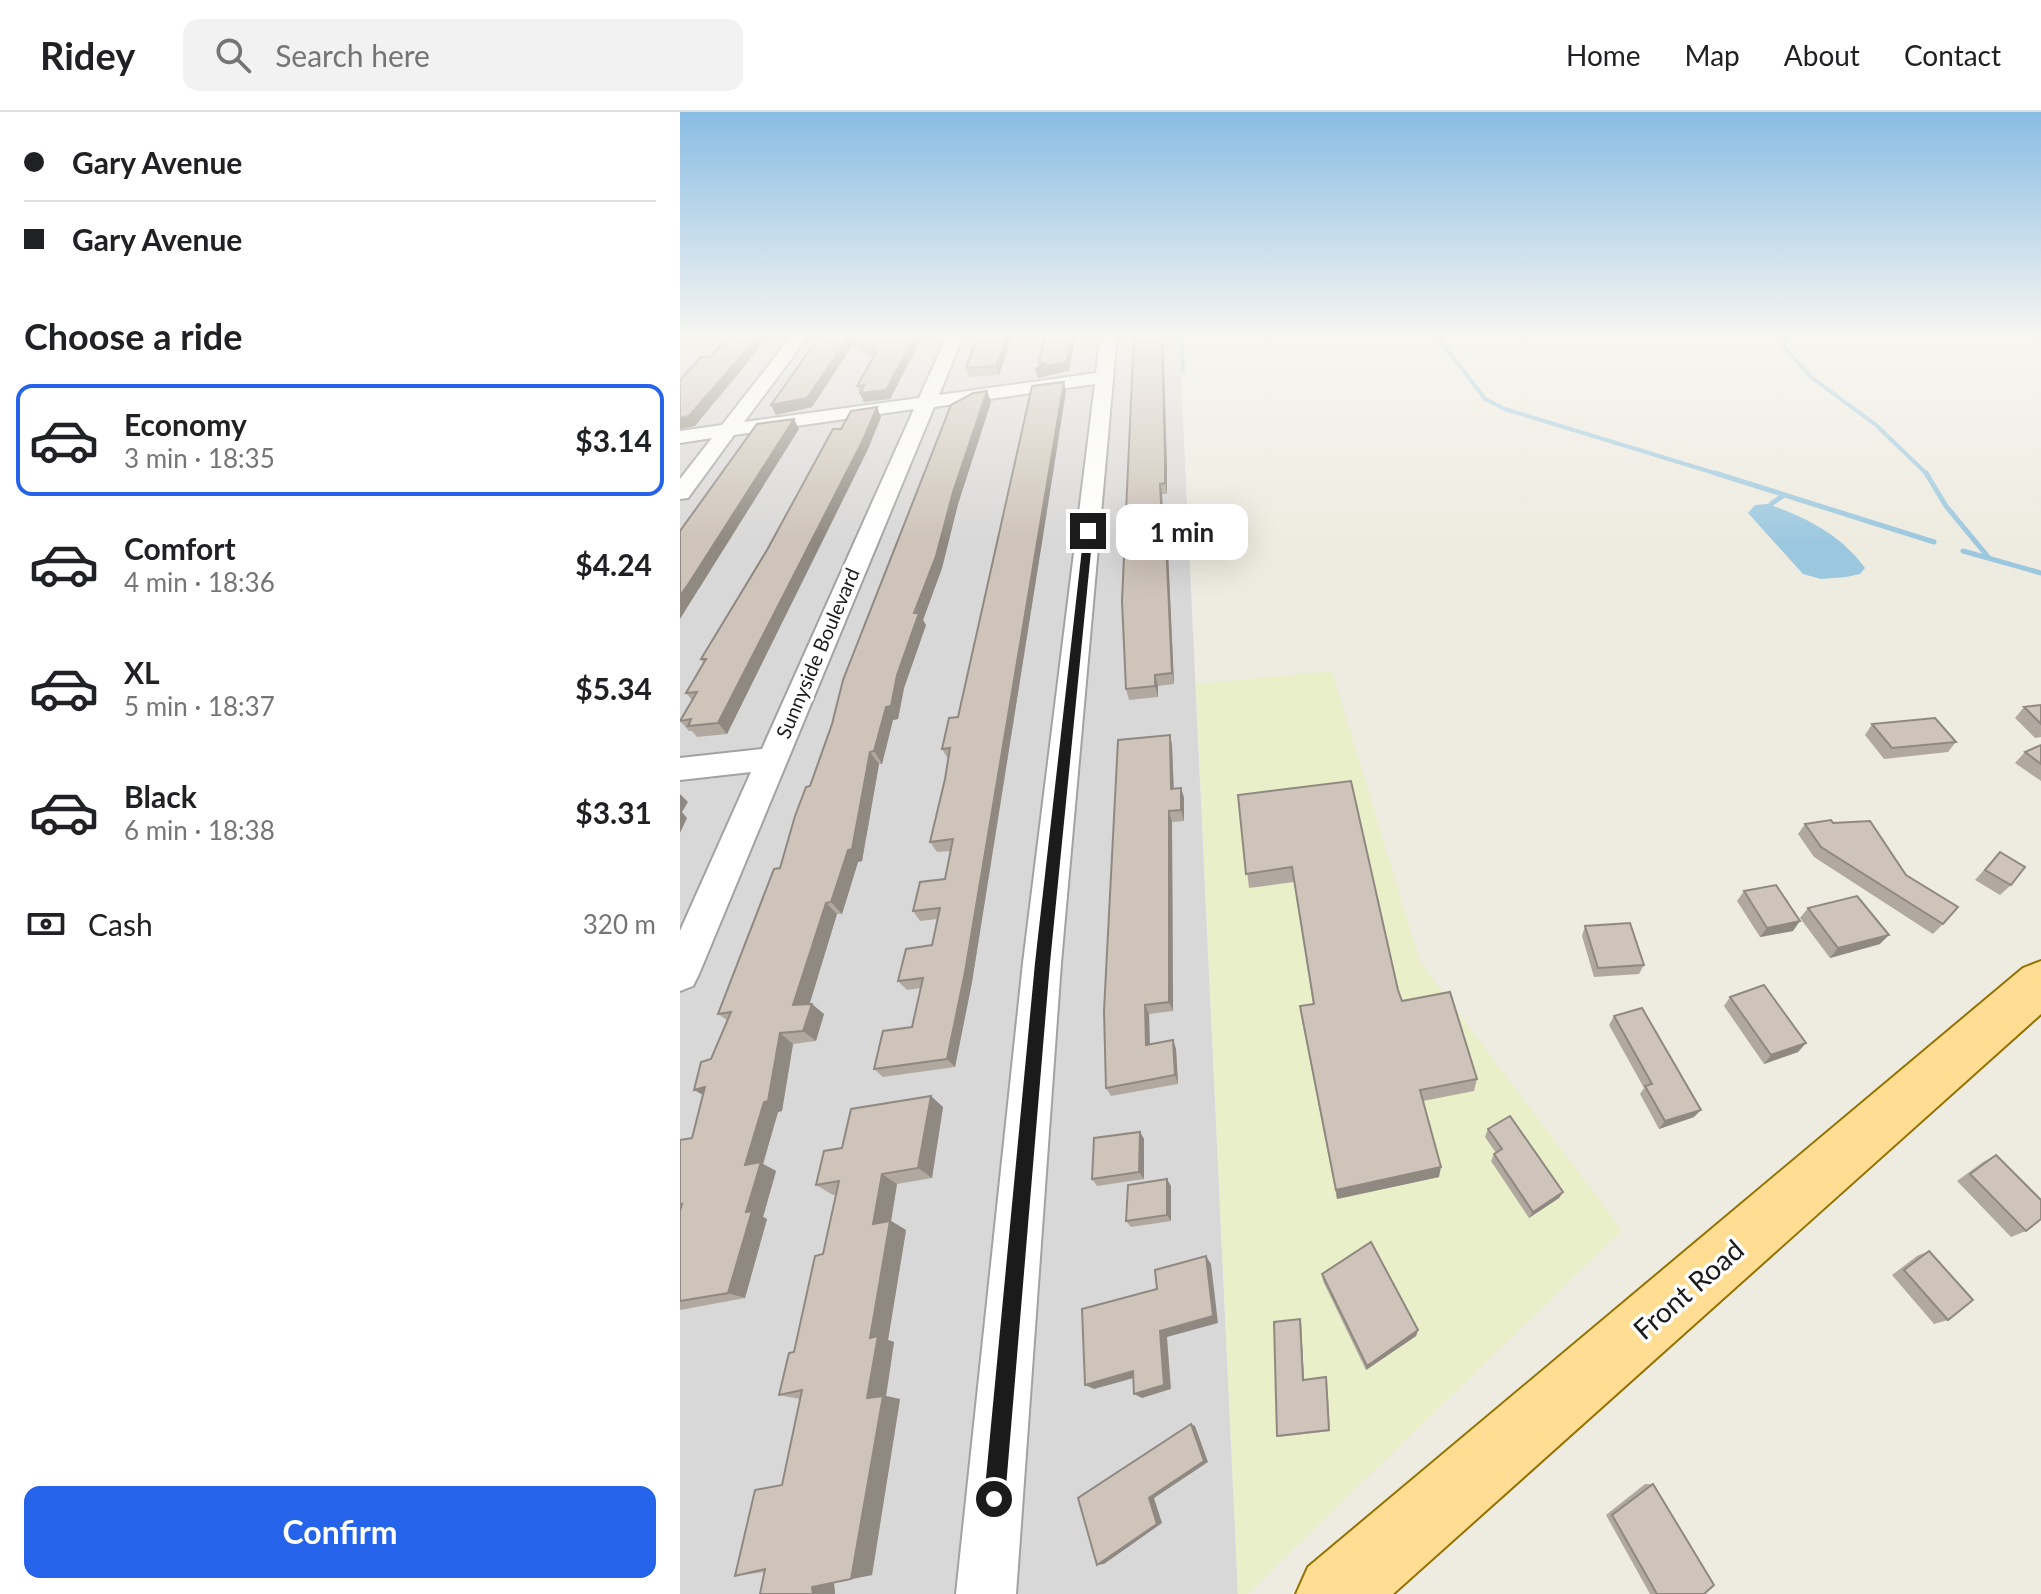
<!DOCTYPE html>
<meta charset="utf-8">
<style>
body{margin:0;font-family:Lato,sans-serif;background:#f2f2f2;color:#202124;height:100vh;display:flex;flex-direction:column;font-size:30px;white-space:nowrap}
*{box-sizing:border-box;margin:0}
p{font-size:26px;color:#757577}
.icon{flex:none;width:44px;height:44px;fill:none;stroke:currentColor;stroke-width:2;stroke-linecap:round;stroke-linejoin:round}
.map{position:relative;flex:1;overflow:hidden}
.details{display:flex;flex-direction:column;background:#fff;width:680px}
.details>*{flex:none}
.top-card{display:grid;align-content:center;height:176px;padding:0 24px;background:#fff}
.end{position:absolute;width:36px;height:36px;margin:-18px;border:10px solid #1b1b1b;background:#fff;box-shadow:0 0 0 4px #fff}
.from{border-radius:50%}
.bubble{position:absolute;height:56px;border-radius:16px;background:#fff;box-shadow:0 8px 32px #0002;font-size:26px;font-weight:700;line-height:56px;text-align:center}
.top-card b{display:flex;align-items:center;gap:28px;height:76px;font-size:30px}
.top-card b+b{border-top:2px solid #e0e0e0}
.top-card i{width:20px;height:20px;background:#202124}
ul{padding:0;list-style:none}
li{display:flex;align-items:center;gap:24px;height:112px;margin:0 16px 12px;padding:0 8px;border:4px solid transparent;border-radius:16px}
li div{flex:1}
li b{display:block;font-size:30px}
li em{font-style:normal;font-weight:700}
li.active{border-color:#2563eb}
li>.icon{width:72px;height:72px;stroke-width:1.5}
h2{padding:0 24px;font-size:36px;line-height:96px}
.pay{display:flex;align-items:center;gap:20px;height:88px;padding:0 24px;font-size:30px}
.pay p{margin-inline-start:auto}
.cta{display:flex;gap:16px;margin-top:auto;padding:16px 24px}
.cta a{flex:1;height:92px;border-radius:16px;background:#2563eb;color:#fff;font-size:32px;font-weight:700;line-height:92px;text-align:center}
header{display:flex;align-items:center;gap:48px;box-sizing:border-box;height:112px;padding:0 40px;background:#fff;border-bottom:2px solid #e0e0e0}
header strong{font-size:38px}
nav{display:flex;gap:44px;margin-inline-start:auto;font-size:28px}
.search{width:560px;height:72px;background:#f2f2f2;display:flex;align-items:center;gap:20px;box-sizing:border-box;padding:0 28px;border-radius:16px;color:#757577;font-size:30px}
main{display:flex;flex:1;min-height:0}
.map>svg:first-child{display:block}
.residential{fill:#d9d8d8}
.farmland{fill:#e8efc9}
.water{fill:#9cc8df}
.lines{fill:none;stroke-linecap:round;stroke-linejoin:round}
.stream-far1{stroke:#9cc8df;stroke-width:4}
.stream{stroke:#9cc8df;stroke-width:5}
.minor-casing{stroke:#a2a2a2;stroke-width:4}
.major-casing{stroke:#927200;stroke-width:4}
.minor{fill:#fff;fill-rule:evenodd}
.major{fill:#ffdd93;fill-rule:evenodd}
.wall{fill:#b1a99f}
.shaded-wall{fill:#908982}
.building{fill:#cec4b9;stroke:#908982;stroke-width:2}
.route{fill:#1b1b1b}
.labels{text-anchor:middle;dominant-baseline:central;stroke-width:7;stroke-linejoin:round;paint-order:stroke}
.far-street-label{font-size:20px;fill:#1b1b1b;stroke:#fff}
.near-street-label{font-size:28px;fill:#1b1b1b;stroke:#fff}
</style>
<header>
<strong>Ridey</strong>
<div class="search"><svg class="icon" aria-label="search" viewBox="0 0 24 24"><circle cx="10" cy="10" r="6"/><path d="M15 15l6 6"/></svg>Search here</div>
<nav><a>Home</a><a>Map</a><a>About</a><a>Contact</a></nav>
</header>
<main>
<section class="details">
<div class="top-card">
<b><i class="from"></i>Gary Avenue</b>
<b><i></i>Gary Avenue</b>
</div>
<h2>Choose a ride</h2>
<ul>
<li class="active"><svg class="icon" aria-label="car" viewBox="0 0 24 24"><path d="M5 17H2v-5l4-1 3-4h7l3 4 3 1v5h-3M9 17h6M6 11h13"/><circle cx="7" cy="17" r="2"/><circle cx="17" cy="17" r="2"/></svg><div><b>Economy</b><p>3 min · 18:35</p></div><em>$3.14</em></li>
<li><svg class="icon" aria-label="car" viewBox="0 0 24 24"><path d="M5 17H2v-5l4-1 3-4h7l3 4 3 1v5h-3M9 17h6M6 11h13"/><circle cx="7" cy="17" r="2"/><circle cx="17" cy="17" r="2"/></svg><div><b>Comfort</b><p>4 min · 18:36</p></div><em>$4.24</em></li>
<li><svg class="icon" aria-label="car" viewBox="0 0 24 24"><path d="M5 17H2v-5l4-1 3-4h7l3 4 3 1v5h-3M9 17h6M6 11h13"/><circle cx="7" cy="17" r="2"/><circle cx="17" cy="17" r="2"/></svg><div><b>XL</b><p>5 min · 18:37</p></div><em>$5.34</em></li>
<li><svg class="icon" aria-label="car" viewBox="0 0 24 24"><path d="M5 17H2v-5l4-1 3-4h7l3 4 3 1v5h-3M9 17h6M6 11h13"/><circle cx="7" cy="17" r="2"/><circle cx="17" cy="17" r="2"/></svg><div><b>Black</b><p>6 min · 18:38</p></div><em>$3.31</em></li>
</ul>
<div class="pay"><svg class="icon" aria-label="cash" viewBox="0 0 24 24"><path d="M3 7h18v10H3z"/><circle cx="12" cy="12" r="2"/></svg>Cash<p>320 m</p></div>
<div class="cta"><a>Confirm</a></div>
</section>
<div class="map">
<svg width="1361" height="1482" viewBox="0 0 1361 1482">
<rect width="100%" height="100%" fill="#eeebe0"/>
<polygon class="residential" points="0,222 499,222 558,1482 0,1482"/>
<polygon class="farmland" points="652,559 740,850 942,1118 567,1482 558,1482 516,572"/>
<path class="water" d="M 1088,392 C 1127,406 1160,422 1185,456 L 1180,462 L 1166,465 L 1141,467 L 1123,462 L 1068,401 L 1075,393 Z"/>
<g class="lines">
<g class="stream-far1">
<polyline points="501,222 503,259"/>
<polyline points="755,222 805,287 825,297 1041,363"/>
<polyline points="1109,222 1104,235 1131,265 1196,313 1248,363"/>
</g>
<g class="stream">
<polyline points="1035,361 1254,430"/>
<polyline points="1246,361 1266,394 1309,446"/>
<polyline points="1091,392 1104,383"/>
<polyline points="1283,439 1361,461"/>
</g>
<defs>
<polygon id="minor" points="113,222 130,222 64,310 239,286 268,222 284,222 259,283 416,261 421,222 437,222 381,851 336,1482 276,1482 343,851 415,272 254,295 19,862 13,874 0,879 0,819 71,660 0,668 0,646 82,637 234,297 54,323 8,386 0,387 0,367 32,326 0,331 0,319 42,313"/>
<polygon id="major" points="1361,849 1361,902 713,1482 616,1482 628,1455 1343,856"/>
</defs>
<use href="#minor" class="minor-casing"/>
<use href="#major" class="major-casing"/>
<use href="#minor" class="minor"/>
<use href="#major" class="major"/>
</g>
<g class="wall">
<polygon points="141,222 244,222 210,287 184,290 177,274 193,246 173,233 132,295 96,303 91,293"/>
<polygon points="333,222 319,263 289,265 286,256"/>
<polygon points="454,222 483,222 487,357 487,382 482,382 483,408 487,418 494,572 478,574 478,585 449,588 446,577"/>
<polygon points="307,279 311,290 278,392 262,456 243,508 246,513 224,576 218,607 213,608 202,652 199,652 182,749 178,750 162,802 157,802 129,892 144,902 136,929 113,932 102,999 98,1000 83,1052 96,1059 83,1105 87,1107 65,1186 0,1198 0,1028 12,1026 31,947 47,908 38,902 100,756 130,674"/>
<polygon points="386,279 292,870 275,955 203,965 194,957 232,915 241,876 227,878 218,869 252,833 258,807 240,809 233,799 265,767 271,739 257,740 250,730 265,667 268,647 262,637 278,605"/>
<polygon points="201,305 188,337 47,622 17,625 12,619 9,619 0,609 12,588 6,581 23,551 21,547 161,317"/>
<polygon points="1361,593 1361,625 1355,626 1335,606 1344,595"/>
<polygon points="1192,612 1276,630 1268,640 1204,647 1185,623"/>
<polygon points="490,623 492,634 494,677 501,676 504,686 504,709 492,710 493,899 469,902 470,932 493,928 496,937 498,972 431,984 426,976"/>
<polygon points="1361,633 1361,669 1335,651 1345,640"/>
<polygon points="558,683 718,878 722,889 797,967 794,979 743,989 759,1065 657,1087 622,908 620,894 633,892 614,770 569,776"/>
<polygon points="1153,711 1226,763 1263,812 1253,822 1134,745 1118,722 1125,712"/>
<polygon points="1320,740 1331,773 1320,783 1295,768"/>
<polygon points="1064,779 1113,819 1080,825 1057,789"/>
<polygon points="1128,796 1200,832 1150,846 1120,806"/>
<polygon points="905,814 964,853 959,862 914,865 902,824"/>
<polygon points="1050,885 1126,931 1118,940 1084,952 1044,894"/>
<polygon points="934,904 1014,1005 979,1017 960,982 964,976 929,913"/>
<polygon points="263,995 252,1066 217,1072 211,1109 226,1118 208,1228 214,1230 206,1284 220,1287 192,1463 154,1471 155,1482 80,1482 84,1460 55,1464 102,1373 120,1287 99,1283 114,1240 143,1142 156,1082 153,1083 136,1073 162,1036"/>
<polygon points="808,1017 883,1080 879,1086 849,1106 811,1049 814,1042 816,1041 805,1025"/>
<polygon points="460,1020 464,1027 464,1067 417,1074 412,1067"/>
<polygon points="1316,1043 1346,1119 1331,1125 1277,1069 1303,1050"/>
<polygon points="491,1074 491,1109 451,1115 446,1109"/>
<polygon points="1249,1139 1268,1208 1254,1212 1212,1163 1237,1144"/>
<polygon points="642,1162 738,1218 736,1224 686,1258 643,1169"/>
<polygon points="621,1211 624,1268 647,1268 650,1319 599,1325 597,1324"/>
<polygon points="965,1372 973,1372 1024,1482 970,1482 926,1403"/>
</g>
<g class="shaded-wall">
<polygon points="80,222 91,222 15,314 0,317 0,306"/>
<polygon points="236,222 244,222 210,287 184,290 180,281"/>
<polygon points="328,222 333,222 319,263 316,254"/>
<polygon points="392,222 396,222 389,259 358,266 355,257 386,250"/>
<polygon points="482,222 483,222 487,357 487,382 485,371"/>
<polygon points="169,225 173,233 132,295 96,303 91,293"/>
<polygon points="384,270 386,279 292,870 275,955 267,947"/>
<polygon points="307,279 311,290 278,392 262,456 243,508 246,513 224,576 218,607 213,608 202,652 194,639 206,595 273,380"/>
<polygon points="197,295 201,305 188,337 47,622 38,611"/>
<polygon points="114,307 119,317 0,507 0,484"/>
<polygon points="480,372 482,382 484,418 482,408"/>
<polygon points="485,408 487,418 494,572 492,561"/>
<polygon points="475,563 478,574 478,585 475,574"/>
<polygon points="490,623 492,634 494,688 491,677"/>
<polygon points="190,640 199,652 182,749 178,750 162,802 151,790"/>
<polygon points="501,676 504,686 504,709 501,698"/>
<polygon points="0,682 8,690 2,700 7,706 0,721"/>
<polygon points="489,699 492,710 493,899 489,890"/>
<polygon points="146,791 157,802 126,904 113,893"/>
<polygon points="1120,809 1113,819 1080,825 1087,816"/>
<polygon points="1209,823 1200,832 1150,846 1158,836"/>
<polygon points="132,892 144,902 136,929 123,919"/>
<polygon points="465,893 469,902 470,942 466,933"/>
<polygon points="100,921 113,932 102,999 98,1000 83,1052 96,1059 83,1105 87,1107 65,1186 48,1181 66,1100 65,1053"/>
<polygon points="493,928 496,937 498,972 495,963"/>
<polygon points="1126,931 1118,940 1084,952 1091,943"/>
<polygon points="25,975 30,987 14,978"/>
<polygon points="251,984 263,995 252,1066 238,1056"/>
<polygon points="1021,998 1014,1005 979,1017 985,1009"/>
<polygon points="460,1020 464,1027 464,1067 459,1060"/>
<polygon points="761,1055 759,1065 657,1087 656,1078"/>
<polygon points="202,1062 217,1072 211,1109 226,1118 208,1228 214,1230 206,1284 220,1287 192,1463 171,1467 187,1286 193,1112"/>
<polygon points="487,1067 491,1074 491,1109 487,1103"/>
<polygon points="883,1080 879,1086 849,1106 853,1100"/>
<polygon points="526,1144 531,1152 538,1211 487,1225 491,1277 462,1286 454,1282 480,1219"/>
<polygon points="620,1207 621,1211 624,1271 623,1268"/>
<polygon points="738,1218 736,1224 686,1258 687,1254"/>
<polygon points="453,1259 461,1264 414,1277 405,1273"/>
<polygon points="511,1312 515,1314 528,1350 474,1386 482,1411 424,1452 417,1453 469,1386"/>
<polygon points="154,1471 155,1482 133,1482 132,1475"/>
</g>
<g class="building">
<polygon points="52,222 80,222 9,304 0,306 0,268 21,245 30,245"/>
<polygon points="141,222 236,222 206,278 180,281 184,273 177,274 196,241 169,225 127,286 91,293"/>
<polygon points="298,222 328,222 316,254 286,256"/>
<polygon points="365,222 392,222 386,250 355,257 367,251 359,252"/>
<polygon points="454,222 482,222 485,347 485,371 480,372 482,408 485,408 492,561 475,563 475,574 446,577 442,489"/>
<polygon points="384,270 285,860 267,947 194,957 203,919 232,915 243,866 218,869 226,837 252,833 260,796 233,799 240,770 265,767 273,727 250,730 265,667 270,636 262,637 269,606 278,605 352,274"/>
<polygon points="307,279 273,380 256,444 234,501 239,501 217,563 211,594 206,595 194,639 190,640 172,737 168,738 151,790 146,791 113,893 132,892 123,919 100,921 88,989 84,990 65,1053 81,1050 66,1100 72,1099 48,1181 0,1189 0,1099 2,1092 0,1093 0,1028 12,1026 25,975 14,978 21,950 31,947 51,900 38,902 94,757 100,756 115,704 126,675 130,674 152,612 163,568 271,293 293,281"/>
<polygon points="197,295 183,328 38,611 8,614 11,607 0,609 17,580 6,581 26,547 21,547 87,438 153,317 161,317 171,299"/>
<polygon points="114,307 9,471 0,484 0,419 77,312"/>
<polygon points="1361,593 1361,612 1344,595"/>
<polygon points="1255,606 1276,630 1212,636 1192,612"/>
<polygon points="490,623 491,677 501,676 501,698 489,699 489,890 465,893 466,933 493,928 495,963 426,976 424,899 438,628"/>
<polygon points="1361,633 1361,652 1345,640"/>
<polygon points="671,669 718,878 722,889 770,880 797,967 740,978 761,1055 656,1078 620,894 634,892 612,755 566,762 558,683"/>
<polygon points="1151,708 1153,711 1190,709 1226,763 1278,795 1263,812 1141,735 1125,712"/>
<polygon points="1320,740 1345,755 1331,773 1305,758"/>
<polygon points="1096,773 1120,809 1087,816 1064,779"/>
<polygon points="1177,784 1209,823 1158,836 1128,796"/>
<polygon points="950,811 964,853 918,856 905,814"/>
<polygon points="1084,873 1126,931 1091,943 1050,885"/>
<polygon points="962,896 1021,998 985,1009 965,974 972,972 934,904"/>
<polygon points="251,984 238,1056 202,1062 193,1112 210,1109 190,1226 198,1224 187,1286 203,1284 171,1467 132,1475 133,1482 80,1482 85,1457 55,1464 75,1378 102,1373 122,1278 99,1283 109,1241 114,1240 135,1144 143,1142 159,1069 136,1073 144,1039 162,1036 171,997"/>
<polygon points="830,1004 883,1080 853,1100 814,1042 822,1037 808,1017"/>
<polygon points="460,1020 459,1060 412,1067 414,1026"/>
<polygon points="1316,1043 1361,1088 1361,1107 1346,1119 1290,1062"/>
<polygon points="487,1067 487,1103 446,1109 448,1073"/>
<polygon points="691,1130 738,1218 687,1254 642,1162"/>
<polygon points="1249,1139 1293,1188 1268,1208 1224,1158"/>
<polygon points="526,1144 533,1204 480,1219 484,1273 454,1282 453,1259 405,1273 402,1197 477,1177 475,1158"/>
<polygon points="620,1207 623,1268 646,1265 649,1318 597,1324 594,1210"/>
<polygon points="511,1312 524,1349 469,1386 477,1412 417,1453 398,1386"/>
<polygon points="973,1372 1034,1473 1024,1482 977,1482 932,1403"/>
</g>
<linearGradient id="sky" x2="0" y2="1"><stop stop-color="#89bce4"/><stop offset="0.52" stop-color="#f7f6f1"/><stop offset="1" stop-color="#f7f6f1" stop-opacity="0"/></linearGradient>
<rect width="1361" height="430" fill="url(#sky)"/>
<polygon class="route" points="408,416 413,419 370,851 325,1387 322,1395 314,1398 307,1395 304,1387 355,851 404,419"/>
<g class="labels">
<g class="far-street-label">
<text transform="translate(137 541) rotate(-67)">Sunnyside Boulevard</text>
</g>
<g class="near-street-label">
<text transform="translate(1008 1177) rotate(-41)">Front Road</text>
</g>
</g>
</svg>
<i class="end from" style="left:314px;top:1387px"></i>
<i class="end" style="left:408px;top:419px"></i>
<div class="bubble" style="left:436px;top:392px;width:132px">1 min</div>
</div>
</main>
